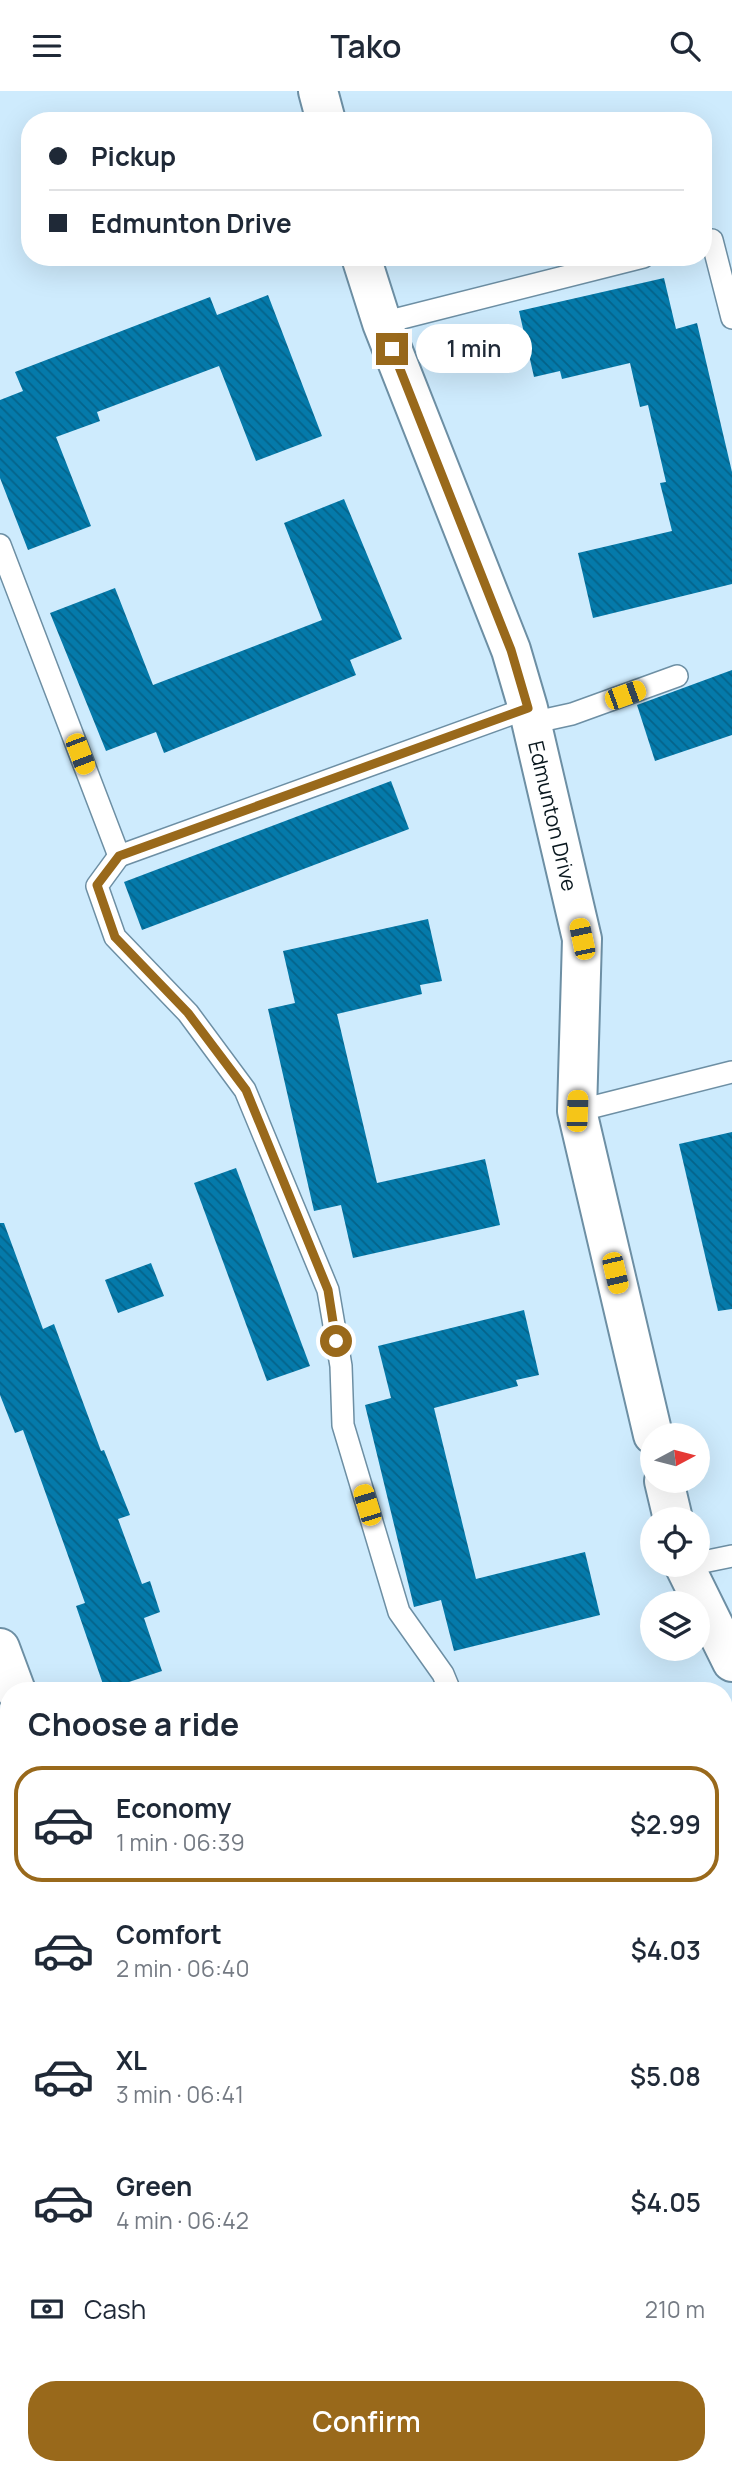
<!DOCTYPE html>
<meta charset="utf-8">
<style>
body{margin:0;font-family:Manrope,sans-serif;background:#f6f6f7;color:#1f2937;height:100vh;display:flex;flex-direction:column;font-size:26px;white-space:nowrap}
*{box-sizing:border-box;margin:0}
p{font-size:23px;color:#747a83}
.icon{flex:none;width:38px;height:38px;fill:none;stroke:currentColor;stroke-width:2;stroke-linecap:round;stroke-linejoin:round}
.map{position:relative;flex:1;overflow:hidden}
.sheet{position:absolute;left:0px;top:1591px;width:733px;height:793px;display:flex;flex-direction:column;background:#fff;border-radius:28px 28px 0 0;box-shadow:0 7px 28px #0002}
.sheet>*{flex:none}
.hud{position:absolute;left:21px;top:21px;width:691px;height:154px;border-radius:28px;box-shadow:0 7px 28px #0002;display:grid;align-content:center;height:154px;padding:0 28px;background:#fff}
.needle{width:46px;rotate:83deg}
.tools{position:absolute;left:640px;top:1332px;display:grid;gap:14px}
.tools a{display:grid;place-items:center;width:70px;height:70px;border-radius:50%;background:#fff;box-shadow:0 7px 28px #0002;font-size:35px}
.end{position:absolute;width:32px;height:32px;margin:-16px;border:9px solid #99691b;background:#fff;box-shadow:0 0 0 4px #fff}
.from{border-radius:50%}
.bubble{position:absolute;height:49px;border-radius:24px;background:#fff;box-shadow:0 7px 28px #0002;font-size:23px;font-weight:600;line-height:49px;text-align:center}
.car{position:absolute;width:21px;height:42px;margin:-21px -10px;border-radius:9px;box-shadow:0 0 5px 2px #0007;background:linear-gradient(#f5c518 24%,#345 0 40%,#f5c518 0 76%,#345 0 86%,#f5c518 0)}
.hud b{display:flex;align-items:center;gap:24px;height:66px;font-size:26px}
.hud b+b{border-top:2px solid #e0e1e3}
.hud i{width:18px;height:18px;background:#1f2937}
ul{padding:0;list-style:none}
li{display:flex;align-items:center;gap:21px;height:116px;margin:0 14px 10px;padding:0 14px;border:4px solid transparent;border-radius:28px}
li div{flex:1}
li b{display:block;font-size:26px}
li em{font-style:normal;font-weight:600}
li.current{border-color:#99691b}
li>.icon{width:63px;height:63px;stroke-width:1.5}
h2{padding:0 28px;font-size:32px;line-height:84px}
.pay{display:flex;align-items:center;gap:18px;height:77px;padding:0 28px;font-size:26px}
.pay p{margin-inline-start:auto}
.cta{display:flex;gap:14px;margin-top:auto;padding:14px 28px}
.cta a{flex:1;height:80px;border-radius:28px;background:#99691b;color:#fff;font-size:28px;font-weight:600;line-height:80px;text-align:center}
header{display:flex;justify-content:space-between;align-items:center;height:91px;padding:0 28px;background:#fff;font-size:32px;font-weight:600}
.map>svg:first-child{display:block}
.building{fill:url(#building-back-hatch)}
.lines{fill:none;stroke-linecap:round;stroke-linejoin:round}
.service-casing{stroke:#6d8fa4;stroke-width:24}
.minor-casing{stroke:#6d8fa4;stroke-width:42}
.service{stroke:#fff;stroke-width:21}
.minor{stroke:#fff;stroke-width:38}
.route{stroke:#99691b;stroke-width:9}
.labels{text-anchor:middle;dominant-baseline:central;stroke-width:6;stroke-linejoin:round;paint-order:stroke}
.street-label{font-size:21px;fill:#09171e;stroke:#e8f6ff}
</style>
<header><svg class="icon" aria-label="menu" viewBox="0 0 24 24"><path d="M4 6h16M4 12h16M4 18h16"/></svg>Tako<svg class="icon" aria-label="search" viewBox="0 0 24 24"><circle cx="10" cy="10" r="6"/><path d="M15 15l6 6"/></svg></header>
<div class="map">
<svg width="732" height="2382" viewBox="0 0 732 2382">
<defs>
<pattern id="building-back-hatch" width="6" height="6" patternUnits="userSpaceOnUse" patternTransform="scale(1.75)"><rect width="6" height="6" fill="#057aaa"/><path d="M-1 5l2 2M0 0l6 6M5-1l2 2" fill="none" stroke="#05638a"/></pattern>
</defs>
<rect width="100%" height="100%" fill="#ceebfd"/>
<g class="building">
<polygon points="664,187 676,238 697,232 732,381 732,493 593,527 578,462 672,440 660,392 666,391 648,314 640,316 630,272 562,288 560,280 534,286 519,220"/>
<polygon points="268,204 322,345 256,370 219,275 97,321 100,330 56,346 91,435 28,459 0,387 0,309 23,300 15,281 210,206 217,224"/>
<polygon points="344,408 402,548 350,569 356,584 164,662 156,641 106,660 50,522 115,497 153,594 322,529 284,432"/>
<polygon points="732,579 732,644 655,670 637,614"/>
<polygon points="391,690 409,738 142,839 124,791"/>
<polygon points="428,828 442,890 420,894 422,903 337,923 377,1092 485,1068 500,1134 353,1167 341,1114 314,1120 268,918 295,912 283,860"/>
<polygon points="732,1041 732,1218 718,1220 679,1053"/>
<polygon points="236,1077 310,1275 267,1290 194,1092"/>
<polygon points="0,1132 4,1132 43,1238 54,1233 101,1360 104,1359 130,1424 118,1428 142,1493 150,1490 160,1521 144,1527 162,1580 105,1599 76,1515 85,1512 23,1339 15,1342 0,1304"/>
<polygon points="151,1172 164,1205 118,1222 105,1189"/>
<polygon points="524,1219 539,1284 516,1289 518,1295 434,1317 476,1488 585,1461 600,1524 454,1560 441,1509 414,1516 365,1314 391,1307 378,1255"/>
</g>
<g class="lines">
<defs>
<g id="service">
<polyline points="712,149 732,227"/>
<polyline points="382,232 643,166"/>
<polyline points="0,454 119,765 528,617"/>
<polyline points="531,632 572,623 677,585"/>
<polyline points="119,765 97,795 115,846 188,922 245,999 328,1199 341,1275 343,1334 399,1521 443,1583 450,1600"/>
<polyline points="577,1020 732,981"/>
<polyline points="698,1472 732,1465"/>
<polyline points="724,1986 732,1984"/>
</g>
<g id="minor">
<polyline points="318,0 326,30"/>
<path id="s1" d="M 361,166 L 382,232 L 511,559 L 528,617 L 582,848 L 577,1020 L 653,1344"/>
<polyline points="664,1390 673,1428"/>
<polyline points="684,1474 732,1571"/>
<polyline points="0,1557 16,1600"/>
<polyline points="286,2382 305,2375"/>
</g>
</defs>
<use href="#service" class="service-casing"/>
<use href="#minor" class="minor-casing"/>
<use href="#service" class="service"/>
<use href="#minor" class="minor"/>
</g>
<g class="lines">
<polyline class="route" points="336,1250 328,1199 246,999 188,922 115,846 97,794 119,765 528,617 511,559 392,258"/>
</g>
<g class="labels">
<g class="street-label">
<text stroke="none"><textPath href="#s1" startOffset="592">Edmunton Drive</textPath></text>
</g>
</g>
</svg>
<div class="tools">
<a><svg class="needle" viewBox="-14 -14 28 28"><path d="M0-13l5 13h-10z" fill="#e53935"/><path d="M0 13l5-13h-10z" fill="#747a83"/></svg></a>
<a><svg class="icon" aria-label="locate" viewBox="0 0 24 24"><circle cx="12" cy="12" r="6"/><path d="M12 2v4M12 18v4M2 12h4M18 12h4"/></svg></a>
<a><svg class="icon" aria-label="layers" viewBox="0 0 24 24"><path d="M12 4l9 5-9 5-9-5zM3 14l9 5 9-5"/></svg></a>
</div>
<i class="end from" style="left:336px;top:1250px"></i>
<i class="end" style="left:392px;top:258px"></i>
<div class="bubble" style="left:416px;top:233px;width:116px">1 min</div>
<i class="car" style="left:625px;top:604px;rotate:70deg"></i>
<i class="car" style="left:80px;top:663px;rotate:159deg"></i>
<i class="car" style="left:582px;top:848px;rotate:348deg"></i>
<i class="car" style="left:577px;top:1020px;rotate:2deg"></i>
<i class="car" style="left:615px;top:1182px;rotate:167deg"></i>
<i class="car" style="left:367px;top:1414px;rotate:343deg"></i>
<div class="hud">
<b><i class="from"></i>Pickup</b>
<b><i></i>Edmunton Drive</b>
</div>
<section class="sheet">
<h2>Choose a ride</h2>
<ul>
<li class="current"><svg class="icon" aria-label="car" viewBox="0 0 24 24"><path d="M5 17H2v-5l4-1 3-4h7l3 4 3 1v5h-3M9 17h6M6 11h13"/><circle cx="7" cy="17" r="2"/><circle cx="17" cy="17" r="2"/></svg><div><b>Economy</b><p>1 min · 06:39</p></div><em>$2.99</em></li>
<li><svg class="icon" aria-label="car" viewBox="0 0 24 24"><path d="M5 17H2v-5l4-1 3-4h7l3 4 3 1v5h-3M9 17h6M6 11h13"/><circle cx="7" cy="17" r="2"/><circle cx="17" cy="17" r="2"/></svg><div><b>Comfort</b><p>2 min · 06:40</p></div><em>$4.03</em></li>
<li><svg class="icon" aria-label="car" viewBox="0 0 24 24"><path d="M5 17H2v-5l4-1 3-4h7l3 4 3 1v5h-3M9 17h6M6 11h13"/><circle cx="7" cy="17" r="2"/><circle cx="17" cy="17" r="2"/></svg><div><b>XL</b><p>3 min · 06:41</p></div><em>$5.08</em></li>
<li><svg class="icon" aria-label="car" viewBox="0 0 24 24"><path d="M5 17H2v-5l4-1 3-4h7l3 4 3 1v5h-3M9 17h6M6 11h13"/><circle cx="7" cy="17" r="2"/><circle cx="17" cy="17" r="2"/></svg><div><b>Green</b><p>4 min · 06:42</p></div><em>$4.05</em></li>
</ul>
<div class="pay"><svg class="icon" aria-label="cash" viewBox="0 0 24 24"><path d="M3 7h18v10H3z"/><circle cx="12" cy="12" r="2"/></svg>Cash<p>210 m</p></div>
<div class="cta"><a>Confirm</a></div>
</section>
</div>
